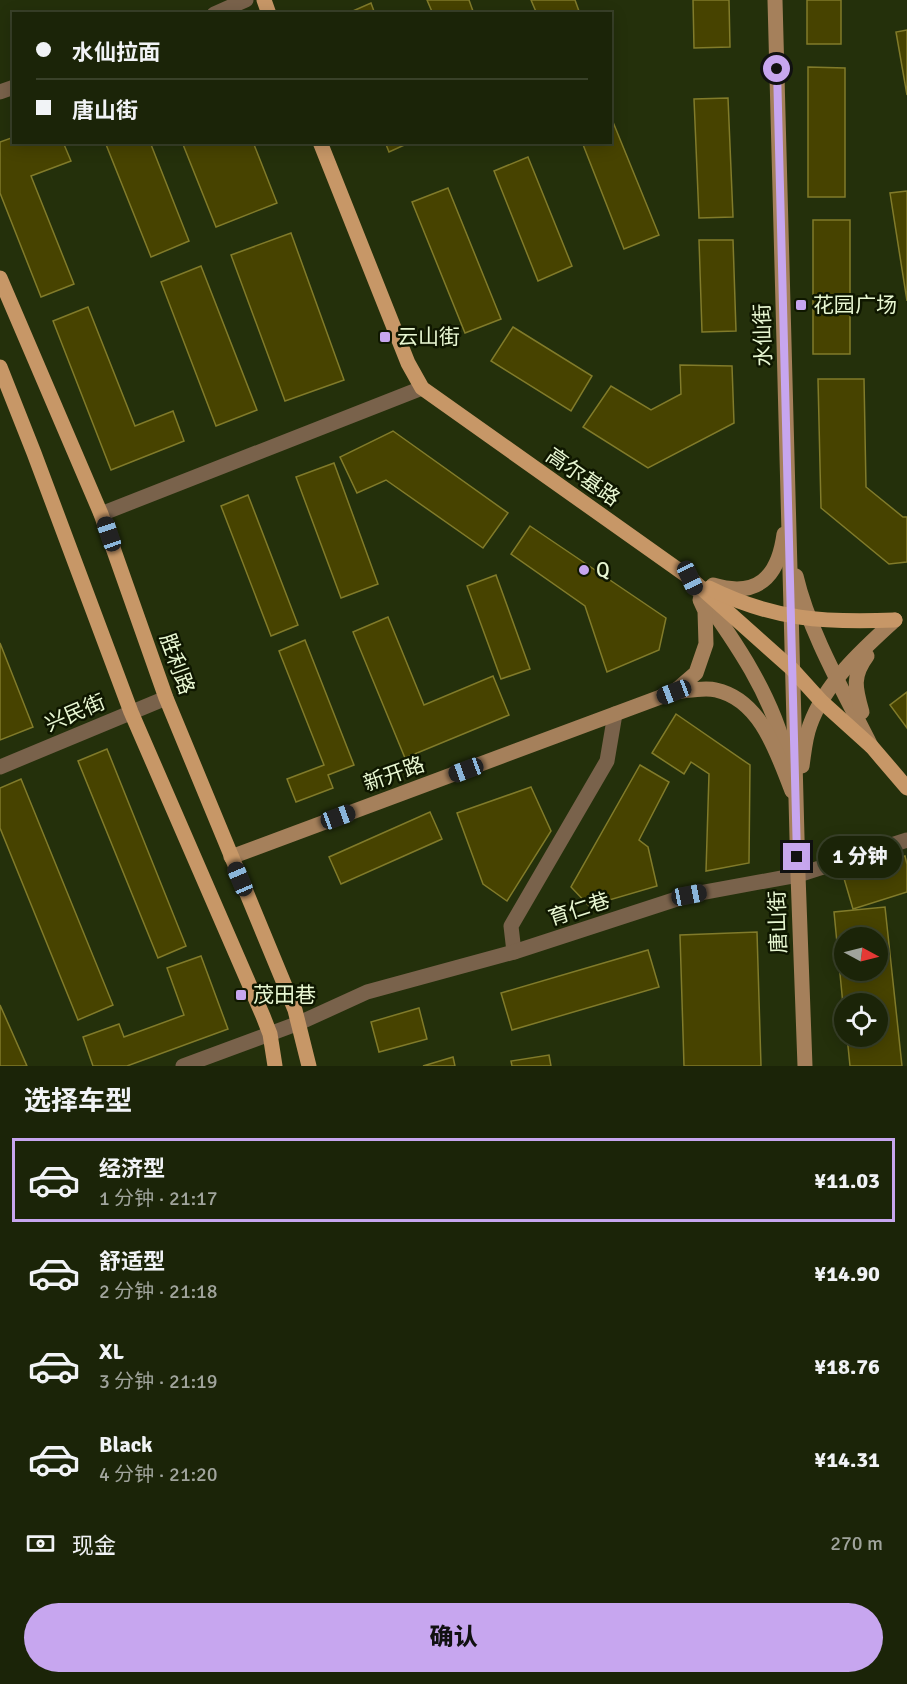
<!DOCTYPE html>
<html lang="zh">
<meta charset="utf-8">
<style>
body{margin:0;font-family:Signika,"Noto Sans SC",sans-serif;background:#283016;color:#f1f3f6;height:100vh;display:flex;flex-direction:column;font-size:22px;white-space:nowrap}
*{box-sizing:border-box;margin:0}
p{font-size:20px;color:#a0a49c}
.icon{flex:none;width:33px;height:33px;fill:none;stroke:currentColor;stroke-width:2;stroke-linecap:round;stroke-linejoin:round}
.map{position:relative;height:1066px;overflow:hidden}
.panel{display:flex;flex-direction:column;background:#1b2408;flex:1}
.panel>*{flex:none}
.hud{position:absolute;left:12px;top:12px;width:600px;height:132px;border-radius:0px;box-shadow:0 3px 15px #0003,0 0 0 2px #394129;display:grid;align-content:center;height:132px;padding:0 24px;background:#1b2408}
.needle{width:39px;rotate:97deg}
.tools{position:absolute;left:834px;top:927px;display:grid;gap:12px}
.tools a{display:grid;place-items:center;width:54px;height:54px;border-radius:50%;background:#1b2408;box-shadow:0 3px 15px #0003,0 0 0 2px #394129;font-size:30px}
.end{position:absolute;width:27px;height:27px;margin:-14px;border:8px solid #c7a6ef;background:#111;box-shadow:0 0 0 3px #111}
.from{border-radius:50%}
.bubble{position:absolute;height:42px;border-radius:21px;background:#1b2408;box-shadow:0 3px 15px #0003,0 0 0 2px #394129;font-size:20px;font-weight:800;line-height:42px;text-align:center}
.car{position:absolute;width:18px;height:36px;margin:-18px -9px;border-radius:8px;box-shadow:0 0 4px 2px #0007;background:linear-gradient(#222 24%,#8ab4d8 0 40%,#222 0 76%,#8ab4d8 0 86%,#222 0)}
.hud b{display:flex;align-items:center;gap:21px;height:57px;font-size:22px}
.hud b+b{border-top:2px solid #394129}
.hud i{width:15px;height:15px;background:#f1f3f6}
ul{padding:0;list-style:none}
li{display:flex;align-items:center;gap:18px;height:84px;margin:0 12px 9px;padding:0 12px;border:3px solid transparent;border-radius:0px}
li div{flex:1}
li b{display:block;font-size:22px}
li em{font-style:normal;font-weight:800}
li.active{border-color:#c7a6ef}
li>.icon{width:54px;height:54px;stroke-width:1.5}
h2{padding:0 24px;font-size:27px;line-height:72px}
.pay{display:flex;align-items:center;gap:15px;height:66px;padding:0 24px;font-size:22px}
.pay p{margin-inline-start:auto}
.primary-button{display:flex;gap:12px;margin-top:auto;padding:12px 24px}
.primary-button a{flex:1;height:69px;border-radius:36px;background:#c7a6ef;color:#111;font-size:24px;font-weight:800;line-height:69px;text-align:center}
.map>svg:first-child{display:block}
.building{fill:#474300;stroke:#817b2a;stroke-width:1.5;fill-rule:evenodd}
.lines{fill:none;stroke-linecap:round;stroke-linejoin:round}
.street{stroke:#79624b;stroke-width:15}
.secondary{stroke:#a5805b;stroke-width:15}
.primary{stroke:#c79767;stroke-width:15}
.route{stroke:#c7a6ef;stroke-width:8}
.poi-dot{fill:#c7a6ef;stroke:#0f1700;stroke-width:2}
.labels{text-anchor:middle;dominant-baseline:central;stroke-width:5;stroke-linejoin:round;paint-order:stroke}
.poi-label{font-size:21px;fill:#e8f7d2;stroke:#0f1700;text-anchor:start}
.street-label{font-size:21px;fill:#e8f7d2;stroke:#0f1700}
</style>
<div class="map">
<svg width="907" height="1066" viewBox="0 0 907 1066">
<rect width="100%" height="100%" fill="#24300b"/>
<g class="building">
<polygon points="427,0 469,0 474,14 433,14"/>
<polygon points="531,0 575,0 580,14 537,14"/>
<polygon points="693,0 729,0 730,47 694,48"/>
<rect x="807" y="0" width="34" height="44"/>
<polygon points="371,3 375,14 346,14"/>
<polygon points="907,30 907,95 896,32"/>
<polygon points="808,67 845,68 845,197 808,197"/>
<polygon points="728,98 733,217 699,218 694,99"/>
<polygon points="613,122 659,235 624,249 582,142 610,142 610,123"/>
<polygon points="14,137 14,142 63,142 71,161 31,176 74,284 41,297 0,193 0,142"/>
<polygon points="105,142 150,142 189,241 151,257"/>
<polygon points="182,142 253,142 277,203 216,227"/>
<polygon points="385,142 411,142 389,152"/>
<polygon points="528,157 572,266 538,281 494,171"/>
<polygon points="448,188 501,319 465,333 412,202"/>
<polygon points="907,191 907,301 890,193"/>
<rect x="813" y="220" width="37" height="134"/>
<polygon points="291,233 344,380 285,401 231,255"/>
<polygon points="699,240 733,240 736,331 702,332"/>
<polygon points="201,266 257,410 216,426 161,282"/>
<polygon points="88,307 135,426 173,411 184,441 111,470 53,321"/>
<polygon points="513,327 592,376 571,411 491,361"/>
<polygon points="680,365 732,366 734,423 648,468 583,427 611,386 651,410 681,394"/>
<polygon points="818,379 864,379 866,487 903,517 907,517 907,562 889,564 821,508"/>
<polygon points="393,431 508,513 483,548 386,480 357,493 340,457"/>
<polygon points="334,463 378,584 341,598 296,477"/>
<polygon points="248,495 298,625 271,636 221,506"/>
<polygon points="530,526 666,618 659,650 607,672 585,606 511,554"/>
<polygon points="496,575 530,669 501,679 467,586"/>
<polygon points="388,617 424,705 493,676 509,715 405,758 353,632"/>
<polygon points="305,640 354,765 328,775 333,788 296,802 287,779 324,765 279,651"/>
<polygon points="0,643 33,727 0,740"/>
<polygon points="907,692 907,728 890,705"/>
<polygon points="676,714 750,765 749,863 706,871 709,774 691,762 684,774 652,753"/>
<polygon points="107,749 186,946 158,958 78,761"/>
<polygon points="640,765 669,782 639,840 648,847 657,886 589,906 571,887"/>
<polygon points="21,779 113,1005 78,1020 0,828 0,788"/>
<polygon points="531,787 551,831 507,901 483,884 457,813"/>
<polygon points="430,812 442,839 341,884 329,857"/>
<polygon points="905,856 907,864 907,892 853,909 843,875"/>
<path d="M 885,907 L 902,1066 L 850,1066 L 847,1036 L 878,1036 L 878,1004 L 844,1004 L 844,1015 L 834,912 ZM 844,938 L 878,938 L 878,970 L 844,970 Z"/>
<polygon points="757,932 761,1066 684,1066 680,935"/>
<polygon points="648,950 659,987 512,1030 501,993"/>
<polygon points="201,956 228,1029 127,1066 93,1066 83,1037 119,1024 124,1037 184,1015 167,968"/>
<polygon points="0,1005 27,1066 0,1066"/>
<polygon points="419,1008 427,1039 379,1052 371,1022"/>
<polygon points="549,1055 551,1066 512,1066 511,1061"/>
<polygon points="453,1057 455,1066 423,1066"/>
</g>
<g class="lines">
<g class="street">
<polyline points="214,14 246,0"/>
<polyline points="0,92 14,87"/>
<polyline points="101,514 422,388"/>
<polyline points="0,767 166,698"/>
<polyline points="514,952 511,926 607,761 615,714"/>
<polyline points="183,1066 299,1023 367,992 514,952 689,895 798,875 907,840"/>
</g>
<g class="secondary">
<polyline points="775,0 798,875 805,1066"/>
<path d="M 796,576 C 809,632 845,694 871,746"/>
<path d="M 713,585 C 757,598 778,578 784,534"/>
<path d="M 698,590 C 735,641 773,696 787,758"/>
<polyline points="674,692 696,673 706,644 705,611 700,600"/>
<path d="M 862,712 C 855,688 852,676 867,656"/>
<path d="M 802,766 C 804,753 805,738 810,725 C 825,683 863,649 895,620"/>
<path d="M 231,857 L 674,692 C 687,691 704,687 716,690 C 761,700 777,753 792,791"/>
</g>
<g class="primary">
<polyline points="264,0 269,14"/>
<polyline points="320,142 408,363 422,388 690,578 792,669 821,701 872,747 907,788"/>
<polyline points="0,278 101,514 166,698 295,1010 309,1066"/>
<polyline points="0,367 34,453 131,712 263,1016 270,1034 275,1066"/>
<path d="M 709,588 C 774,620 824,623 895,620"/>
</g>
</g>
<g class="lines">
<polyline class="route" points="777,69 797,857"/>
</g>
<g class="poi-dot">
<rect x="795" y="299" width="12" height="12" rx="3"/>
<rect x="379" y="331" width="12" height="12" rx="3"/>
<circle cx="584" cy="570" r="6"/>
<rect x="235" y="989" width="12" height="12" rx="3"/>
</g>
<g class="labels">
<g class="poi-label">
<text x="813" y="305">花园广场</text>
<text x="397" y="337">云山街</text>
<text x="596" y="570">Q</text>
<text x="253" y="995">茂田巷</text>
</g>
<g class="street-label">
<text transform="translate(763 335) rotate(-92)">水仙街</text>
<text transform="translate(583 477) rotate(35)">高尔基路</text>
<text transform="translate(177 664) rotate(70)">胜利路</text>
<text transform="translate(75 713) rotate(-23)">兴民街</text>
<text transform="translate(394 774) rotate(-20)">新开路</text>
<text transform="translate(579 909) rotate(-18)">育仁巷</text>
<text transform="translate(778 922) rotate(-92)">唐山街</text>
</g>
</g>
</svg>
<div class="tools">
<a><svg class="needle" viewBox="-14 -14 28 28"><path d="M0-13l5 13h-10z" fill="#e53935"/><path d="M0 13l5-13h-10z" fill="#a0a49c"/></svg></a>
<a><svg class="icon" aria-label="locate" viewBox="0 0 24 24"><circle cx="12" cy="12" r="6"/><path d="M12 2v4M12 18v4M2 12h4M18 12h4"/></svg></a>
</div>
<i class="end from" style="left:777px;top:69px"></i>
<i class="end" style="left:797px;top:857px"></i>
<div class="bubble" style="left:818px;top:836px;width:84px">1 分钟</div>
<i class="car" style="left:109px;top:534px;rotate:341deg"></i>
<i class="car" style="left:690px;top:578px;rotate:155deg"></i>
<i class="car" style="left:674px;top:692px;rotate:249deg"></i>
<i class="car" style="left:466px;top:770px;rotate:250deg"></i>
<i class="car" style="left:338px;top:817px;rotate:70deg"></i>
<i class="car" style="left:240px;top:879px;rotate:337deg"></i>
<i class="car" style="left:689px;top:895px;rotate:79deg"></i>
<div class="hud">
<b><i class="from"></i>水仙拉面</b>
<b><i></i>唐山街</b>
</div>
</div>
<section class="panel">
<h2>选择车型</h2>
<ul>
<li class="active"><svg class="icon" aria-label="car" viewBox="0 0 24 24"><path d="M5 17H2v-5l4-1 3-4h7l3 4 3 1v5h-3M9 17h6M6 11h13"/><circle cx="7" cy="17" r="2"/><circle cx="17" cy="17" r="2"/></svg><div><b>经济型</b><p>1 分钟 · 21:17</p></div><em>¥11.03</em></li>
<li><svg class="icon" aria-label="car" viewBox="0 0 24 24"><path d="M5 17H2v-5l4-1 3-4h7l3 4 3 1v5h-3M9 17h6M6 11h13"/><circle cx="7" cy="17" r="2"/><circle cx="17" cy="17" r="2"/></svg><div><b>舒适型</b><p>2 分钟 · 21:18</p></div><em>¥14.90</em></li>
<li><svg class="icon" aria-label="car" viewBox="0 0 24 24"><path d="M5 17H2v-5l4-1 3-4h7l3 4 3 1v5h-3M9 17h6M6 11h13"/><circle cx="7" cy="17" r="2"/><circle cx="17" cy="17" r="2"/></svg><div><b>XL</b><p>3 分钟 · 21:19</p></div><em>¥18.76</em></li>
<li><svg class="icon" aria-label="car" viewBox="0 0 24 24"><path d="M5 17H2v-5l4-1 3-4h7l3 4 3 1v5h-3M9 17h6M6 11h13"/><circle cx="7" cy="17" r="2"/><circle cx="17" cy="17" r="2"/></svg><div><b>Black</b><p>4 分钟 · 21:20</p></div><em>¥14.31</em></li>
</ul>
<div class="pay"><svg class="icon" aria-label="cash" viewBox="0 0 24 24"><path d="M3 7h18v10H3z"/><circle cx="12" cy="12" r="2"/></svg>现金<p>270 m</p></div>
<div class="primary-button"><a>确认</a></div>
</section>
